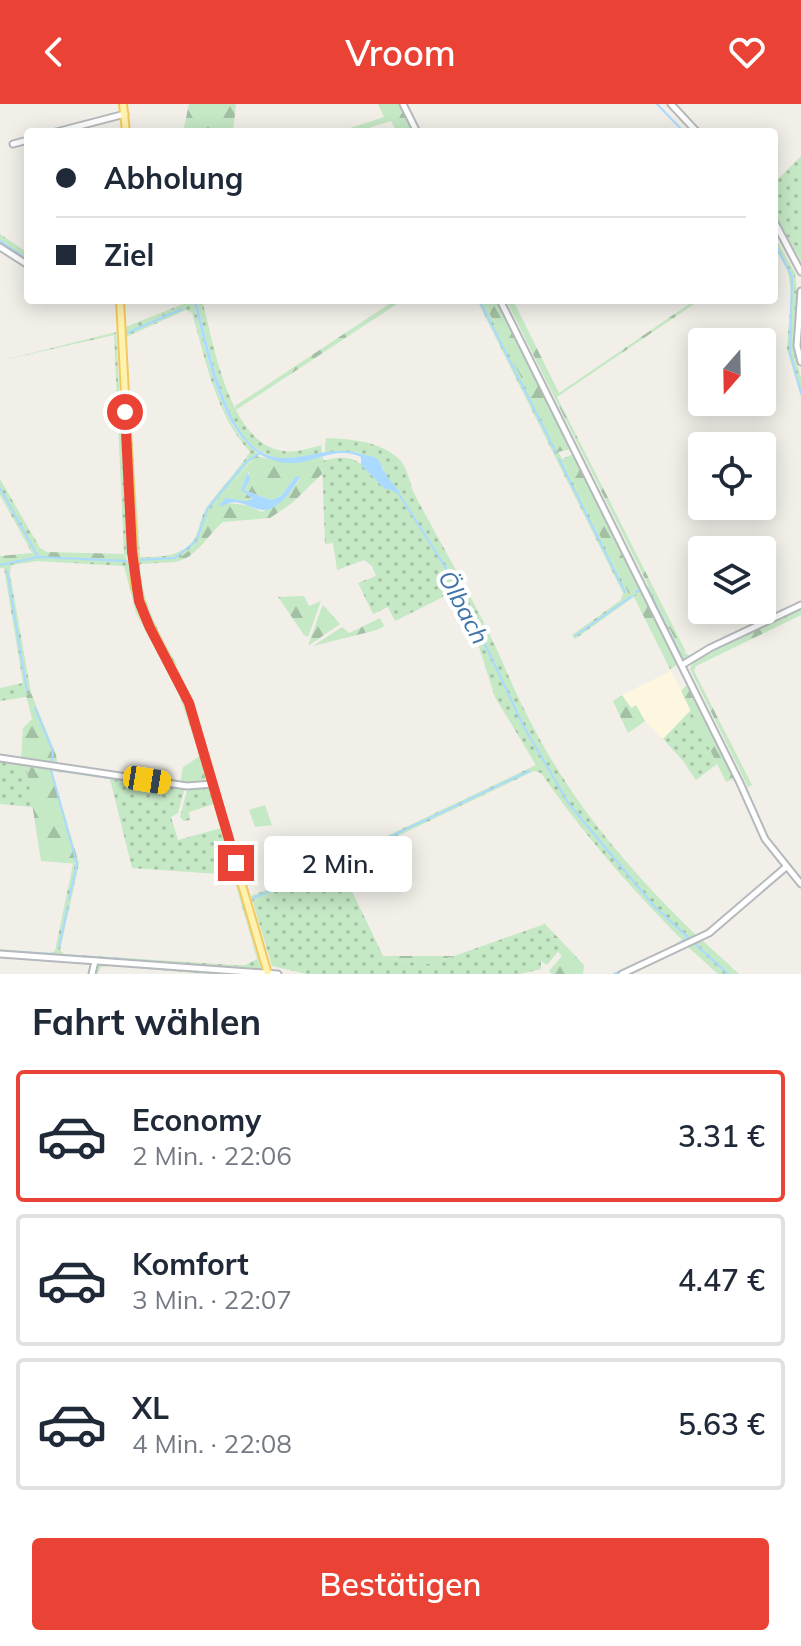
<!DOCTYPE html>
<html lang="de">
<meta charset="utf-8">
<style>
body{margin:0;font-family:Mulish,sans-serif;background:#f2f2f3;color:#1f2937;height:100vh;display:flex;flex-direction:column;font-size:30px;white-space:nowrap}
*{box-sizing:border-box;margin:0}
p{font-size:26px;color:#747a83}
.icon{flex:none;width:44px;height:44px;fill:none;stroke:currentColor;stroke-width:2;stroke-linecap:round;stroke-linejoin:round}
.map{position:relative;height:870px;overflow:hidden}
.sheet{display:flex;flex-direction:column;background:#fff;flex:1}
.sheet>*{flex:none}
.hud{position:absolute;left:24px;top:24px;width:754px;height:176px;border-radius:8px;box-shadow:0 4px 20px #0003;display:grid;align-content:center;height:176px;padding:0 32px;background:#fff}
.needle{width:52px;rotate:200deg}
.tools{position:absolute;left:688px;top:224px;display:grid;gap:16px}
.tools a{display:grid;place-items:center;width:88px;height:88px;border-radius:8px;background:#fff;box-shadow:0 4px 20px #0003;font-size:40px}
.end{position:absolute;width:36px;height:36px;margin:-18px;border:10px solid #ea4335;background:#fff;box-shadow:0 0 0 4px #fff}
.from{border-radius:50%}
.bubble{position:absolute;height:56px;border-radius:8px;background:#fff;box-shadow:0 4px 20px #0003;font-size:26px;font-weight:600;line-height:56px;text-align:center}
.car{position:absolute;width:24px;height:48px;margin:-24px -12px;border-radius:10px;box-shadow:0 0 6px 2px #0007;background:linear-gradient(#f5c518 24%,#345 0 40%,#f5c518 0 76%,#345 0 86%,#f5c518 0)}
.hud b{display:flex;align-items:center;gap:28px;height:76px;font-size:30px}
.hud b+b{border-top:2px solid #e0e1e3}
.hud i{width:20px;height:20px;background:#1f2937}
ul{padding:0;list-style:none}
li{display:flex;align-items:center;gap:24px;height:132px;margin:0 16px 12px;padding:0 16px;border:4px solid #e0e1e3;border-radius:8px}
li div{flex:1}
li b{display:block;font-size:30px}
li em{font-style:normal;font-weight:600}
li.active{border-color:#ea4335}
li>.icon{width:72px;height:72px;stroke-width:1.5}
h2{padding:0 32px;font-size:36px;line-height:96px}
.button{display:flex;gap:16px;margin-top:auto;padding:16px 32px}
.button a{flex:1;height:92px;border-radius:8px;background:#ea4335;color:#fff;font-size:32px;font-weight:600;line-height:92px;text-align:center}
header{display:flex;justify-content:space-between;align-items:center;height:104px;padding:0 32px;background:#ea4335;color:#fff;font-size:36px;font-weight:600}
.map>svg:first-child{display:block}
.commercial{fill:#fef7e0}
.grass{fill:url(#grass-dots);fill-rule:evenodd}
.forest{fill:url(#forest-firs);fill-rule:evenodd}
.park{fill:#c5e8c5}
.water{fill:#aadaff}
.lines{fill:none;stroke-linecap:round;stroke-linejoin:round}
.stream{stroke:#aadaff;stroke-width:2}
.minor-casing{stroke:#b5b8bc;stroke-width:9}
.major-casing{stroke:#f2c960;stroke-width:10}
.minor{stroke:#fff;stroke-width:5}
.major{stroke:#fff2af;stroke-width:6}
.route{stroke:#ea4335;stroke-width:10}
.labels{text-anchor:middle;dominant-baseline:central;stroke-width:8;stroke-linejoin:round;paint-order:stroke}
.water-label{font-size:24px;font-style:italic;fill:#4174aa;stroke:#fff}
</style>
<header><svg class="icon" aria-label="back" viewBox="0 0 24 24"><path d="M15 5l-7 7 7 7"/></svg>Vroom<svg class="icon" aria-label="heart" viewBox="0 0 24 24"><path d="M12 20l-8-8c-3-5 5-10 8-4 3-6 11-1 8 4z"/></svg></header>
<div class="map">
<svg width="801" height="870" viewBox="0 0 801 870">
<defs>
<pattern id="grass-dots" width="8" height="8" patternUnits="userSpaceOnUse" patternTransform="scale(2)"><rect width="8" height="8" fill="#c5e8c5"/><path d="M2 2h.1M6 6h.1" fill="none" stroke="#a3c0a4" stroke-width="1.8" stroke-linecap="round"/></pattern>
<pattern id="forest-firs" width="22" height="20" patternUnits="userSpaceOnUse" patternTransform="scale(2)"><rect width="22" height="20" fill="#c5e8c5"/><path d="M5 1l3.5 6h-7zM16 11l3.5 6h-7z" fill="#a3c0a4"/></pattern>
</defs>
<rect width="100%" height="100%" fill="#f1efe8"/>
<polygon class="commercial" points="671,567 691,606 663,635 643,615 636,602 632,604 622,591"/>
<g class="grass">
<polygon points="801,52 801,157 774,110 774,79"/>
<polygon points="774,132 795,169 797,188 793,244 801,274 801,293 787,245 791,188 788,167 774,142"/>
<path d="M 193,196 C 205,239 213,290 237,328 C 243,337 252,343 259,351 L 250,358 L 210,407 L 199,438 L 175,458 L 140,460 C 141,499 159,528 177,561 L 174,561 L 153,524 L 138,484 L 123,224 ZM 186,206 L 192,209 C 206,257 216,311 250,348 C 237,368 220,384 207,403 C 201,411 200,423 196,432 C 185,453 161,453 140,453 L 126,233 Z"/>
<path d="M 196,196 L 202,196 C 214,240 228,333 278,346 C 293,350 307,345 321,341 L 322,349 C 310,351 298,357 286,355 C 272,354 257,347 247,337 C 222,311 206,232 196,196 Z"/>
<polygon points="477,196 483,196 629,490 640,483 642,487 575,535 572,531 621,496 623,489"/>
<polygon points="116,228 127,429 127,452 124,450 114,231 0,257"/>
<path d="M 326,334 C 351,335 381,337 400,356 C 409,366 410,384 417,395 C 441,440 467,484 489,529 C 502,555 512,582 525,607 C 568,695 628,765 698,833 L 685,839 C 632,786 584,731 541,669 L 534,667 L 339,760 L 384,854 L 431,860 L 542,821 L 562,843 L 547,861 L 541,857 L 541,865 L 520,870 L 307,870 L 272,862 L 251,792 L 307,770 L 536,661 L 495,593 L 477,537 L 453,488 L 395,517 L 388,503 L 373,510 L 358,479 L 376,472 L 372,462 L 364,456 L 337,466 L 333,439 L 325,440 L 322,357 C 359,347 361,361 385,385 L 390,385 L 395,389 L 379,356 L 356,348 L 325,348 Z"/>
<polygon points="0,375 40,444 32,449 0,391"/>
<polygon points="39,453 128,457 138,510 182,593 200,652 178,587 136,509 124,462 37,457 11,461 10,470 31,589 26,593 0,597 0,584 23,579 4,464 0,464 0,461"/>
<polygon points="649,482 680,546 692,553 682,558 645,485"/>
<polygon points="691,606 717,660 696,676 683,657 663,635"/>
<polygon points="0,656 22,659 27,666 33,703 0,700"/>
<polygon points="53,663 185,683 178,709 171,713 178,736 221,724 261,865 256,867 0,849 0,845 50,849 55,847 73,760 79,760 60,846 64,850 234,861 245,861 257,855 233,771 132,764 110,675 52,667"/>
<polygon points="188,683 209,684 214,700 189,708 190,716 184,717 180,713"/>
<polygon points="701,835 739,870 718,870 687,842"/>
<polygon points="99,860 252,870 207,870 111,862 101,863 97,870 93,870"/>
</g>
<g class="forest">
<polygon points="189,0 236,0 233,28 183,28"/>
<polygon points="378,0 399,0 413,28 397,28 391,17 356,28 338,28 384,13"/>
<polygon points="0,130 28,149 28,160 0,141"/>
<polygon points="395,196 403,196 236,306 235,302"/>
<polygon points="483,196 497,196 571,345 558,348"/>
<polygon points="506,196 513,196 559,289 695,196 700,196 557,293 686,548 681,547"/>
<polygon points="573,350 640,483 629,490 562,355"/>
<path d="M 256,352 L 287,359 L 323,353 L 322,370 L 292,399 L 270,414 L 223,418 C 207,431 197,454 175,458 L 199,438 L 209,407 ZM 248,368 L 250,369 L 244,386 L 271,396 L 281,392 L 296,372 L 300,375 L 286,393 L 262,408 L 246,401 L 226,399 L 226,394 L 246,397 L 253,395 L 241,386 Z"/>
<polygon points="40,444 47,448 124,450 128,457 39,453 0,461 0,452 32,449"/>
<polygon points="642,487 676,557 677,561 670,565 634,493"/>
<polygon points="304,492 309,502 321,497 308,533 304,531 278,493"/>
<polygon points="323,501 340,520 308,542 321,505"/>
<polygon points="801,505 801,511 696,562 694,567 752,681 748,683 690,565 693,558 704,552"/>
<polygon points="380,514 384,522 377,526 313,542 342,523 349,529"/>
<polygon points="687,581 733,671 733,675 726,678 681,587"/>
<polygon points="31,589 56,651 57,658 52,667 79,760 41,757 27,667 21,656 23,624 32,615 26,591"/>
<polygon points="622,591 631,604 636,601 645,617 628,629 613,597"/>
<polygon points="200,652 206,678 204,680 180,680 183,663"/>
<polygon points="544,819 584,861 583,870 552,870 549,867 562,852 558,848 562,843 542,821"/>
<polygon points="383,852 453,852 431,860 384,854"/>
</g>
<polygon class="park" points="265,701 272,721 255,723 249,706"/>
<g class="water">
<path d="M 193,196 L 196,196 C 206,233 221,307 246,335 C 281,376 320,336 361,350 C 367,352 375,352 379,356 C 381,359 382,364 384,367 C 388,375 394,381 399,387 L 395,389 L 390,385 L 385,385 L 361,361 L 361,353 C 339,342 317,357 295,359 C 222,363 209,249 193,196 Z"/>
<path d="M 248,368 L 250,375 L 244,386 L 271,396 L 281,392 L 296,372 L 300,373 C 261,438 250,383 221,403 L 220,400 L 226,394 L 246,397 L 253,395 L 241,386 Z"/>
</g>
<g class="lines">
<g class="stream">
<polyline points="657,0 684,28"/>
<polyline points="0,137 28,156"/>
<polyline points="774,138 792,173 790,249 801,289"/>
<polyline points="108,196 111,198"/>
<polyline points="479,196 556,348"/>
<polyline points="127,229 182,205"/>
<polyline points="559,355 625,488"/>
<polyline points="0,384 38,453"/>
<polyline points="397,387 458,483 524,623 569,700 654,802 728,870"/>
<polyline points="138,456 175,454 196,437 208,404 247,357 259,350"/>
<polyline points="0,461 39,453 126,457"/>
<polyline points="7,467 27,587"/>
<polyline points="648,485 683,556"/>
<polyline points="636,488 640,486"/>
<polyline points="575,532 632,492"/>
<polyline points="35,604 53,647 52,657"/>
<polyline points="51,666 77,760 69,795"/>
<polyline points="57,666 155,681"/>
<polyline points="253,794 307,772 529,667"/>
<polyline points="59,843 68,802"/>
<polyline points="673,843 687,834"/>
<polyline points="0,847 54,850"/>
<polyline points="61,851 122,855"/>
<polyline points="614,870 645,856"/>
</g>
<defs>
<g id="minor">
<polyline points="403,0 417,28"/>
<polyline points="671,0 697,28"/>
<polyline points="56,28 125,10"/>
<polyline points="13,40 28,36"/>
<polyline points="774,117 801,168"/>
<polyline points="0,143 28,161"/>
<polyline points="801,187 797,242 801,258"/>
<polyline points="500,196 740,679 765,735 801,780"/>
<polyline points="682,561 710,544 801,501"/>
<polyline points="0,654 187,682 213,680"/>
<polyline points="0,850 278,870"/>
<polyline points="92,870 95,857"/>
<polyline points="622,870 709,829 786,763"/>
</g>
<g id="major">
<polyline points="123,0 126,28"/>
<polyline points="120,196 135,480 144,511 189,599 268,870"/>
</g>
</defs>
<use href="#minor" class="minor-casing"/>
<use href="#major" class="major-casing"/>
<use href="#minor" class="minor"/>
<use href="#major" class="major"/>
</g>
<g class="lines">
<polyline class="route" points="125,308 132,448 139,497 150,524 189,599 236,759"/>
</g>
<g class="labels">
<g class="water-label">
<text transform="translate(464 503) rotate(62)">Ölbach</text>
</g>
</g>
</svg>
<div class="tools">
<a><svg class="needle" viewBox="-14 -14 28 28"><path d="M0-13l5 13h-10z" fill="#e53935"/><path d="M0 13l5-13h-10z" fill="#747a83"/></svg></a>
<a><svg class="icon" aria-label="locate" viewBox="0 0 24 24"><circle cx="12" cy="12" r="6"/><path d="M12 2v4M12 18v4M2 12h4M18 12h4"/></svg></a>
<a><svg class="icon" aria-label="layers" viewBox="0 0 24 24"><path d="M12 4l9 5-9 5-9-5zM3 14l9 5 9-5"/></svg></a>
</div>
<i class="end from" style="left:125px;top:308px"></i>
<i class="end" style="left:236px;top:759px"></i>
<div class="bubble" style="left:264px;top:732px;width:148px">2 Min.</div>
<i class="car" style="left:147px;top:676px;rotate:99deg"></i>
<div class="hud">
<b><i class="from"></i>Abholung</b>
<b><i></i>Ziel</b>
</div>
</div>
<section class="sheet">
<h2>Fahrt wählen</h2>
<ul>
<li class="active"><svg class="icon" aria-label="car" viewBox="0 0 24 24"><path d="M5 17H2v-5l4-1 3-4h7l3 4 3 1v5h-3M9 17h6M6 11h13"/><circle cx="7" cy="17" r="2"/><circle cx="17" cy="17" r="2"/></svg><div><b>Economy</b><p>2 Min. · 22:06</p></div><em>3.31 €</em></li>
<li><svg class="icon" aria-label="car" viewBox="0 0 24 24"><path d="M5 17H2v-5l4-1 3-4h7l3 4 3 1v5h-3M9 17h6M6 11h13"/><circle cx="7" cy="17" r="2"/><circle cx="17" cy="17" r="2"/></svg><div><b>Komfort</b><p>3 Min. · 22:07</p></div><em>4.47 €</em></li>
<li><svg class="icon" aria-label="car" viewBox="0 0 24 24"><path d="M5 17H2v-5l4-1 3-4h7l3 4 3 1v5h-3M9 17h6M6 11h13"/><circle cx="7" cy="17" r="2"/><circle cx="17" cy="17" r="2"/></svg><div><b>XL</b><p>4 Min. · 22:08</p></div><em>5.63 €</em></li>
</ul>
<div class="button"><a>Bestätigen</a></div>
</section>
